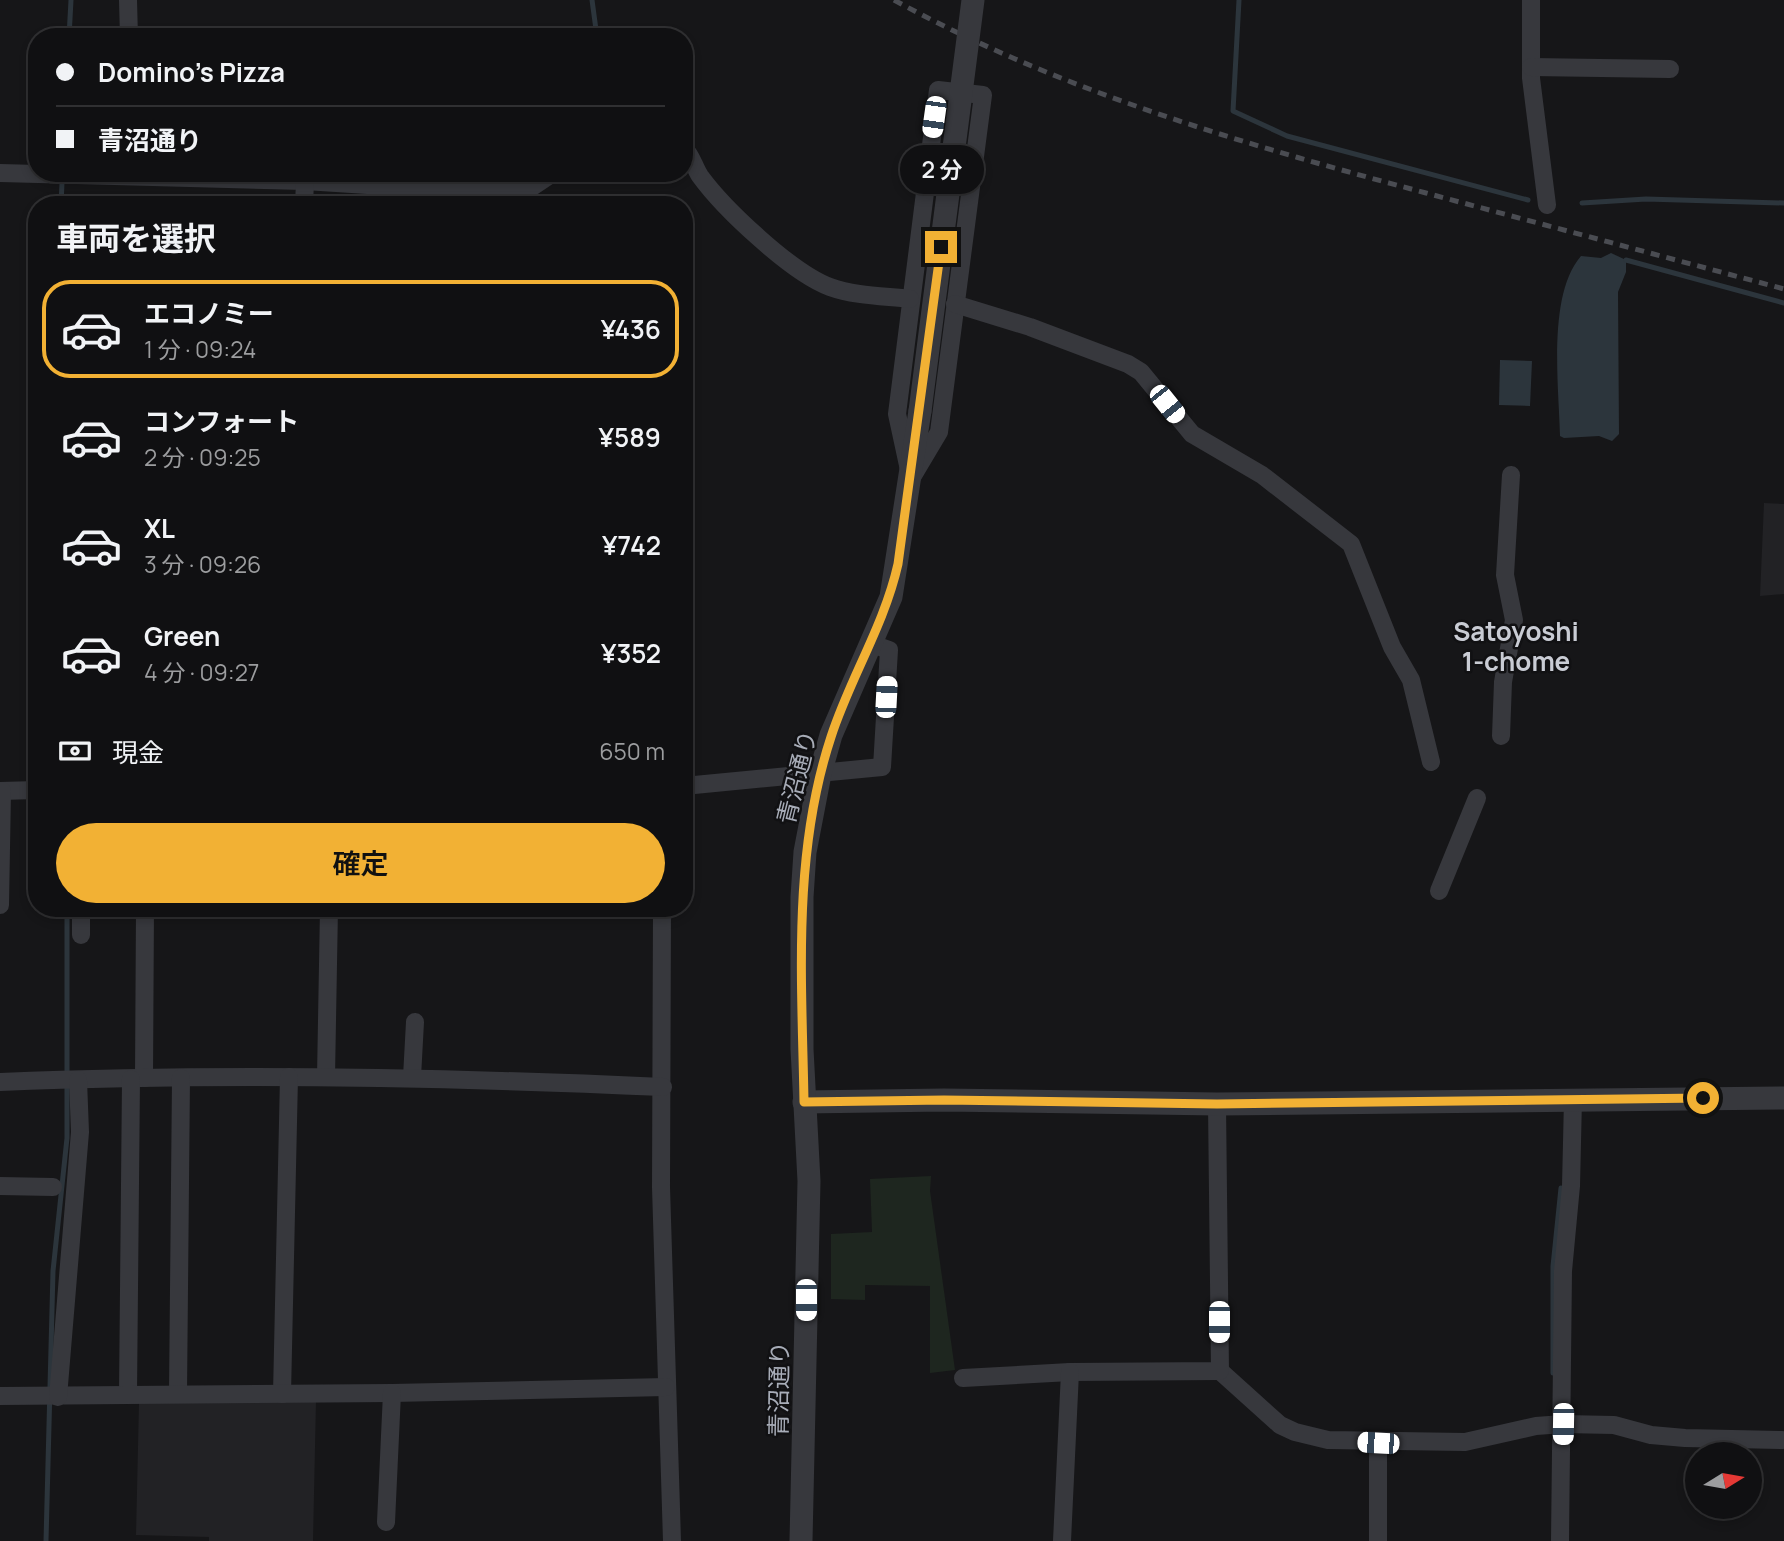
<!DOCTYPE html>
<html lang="ja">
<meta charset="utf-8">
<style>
body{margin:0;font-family:Manrope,"Noto Sans JP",sans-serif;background:#1e1e20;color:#f1f3f6;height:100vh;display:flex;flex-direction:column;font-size:26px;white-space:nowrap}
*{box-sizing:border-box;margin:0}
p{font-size:23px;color:#9c9d9f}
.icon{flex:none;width:38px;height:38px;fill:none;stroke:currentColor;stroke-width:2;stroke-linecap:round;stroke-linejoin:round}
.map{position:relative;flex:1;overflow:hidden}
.sheet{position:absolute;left:28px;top:196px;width:665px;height:721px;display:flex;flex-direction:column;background:#101012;border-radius:28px;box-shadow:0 4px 10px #0003,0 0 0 2px #303032}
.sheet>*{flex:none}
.guide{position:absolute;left:28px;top:28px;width:665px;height:154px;border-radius:28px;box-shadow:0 4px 10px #0003,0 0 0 2px #303032;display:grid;align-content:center;height:154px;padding:0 28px;background:#101012}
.needle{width:46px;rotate:79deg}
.fabs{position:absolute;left:1685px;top:1442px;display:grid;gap:14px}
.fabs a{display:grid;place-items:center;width:77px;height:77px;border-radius:50%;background:#101012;box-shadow:0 4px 10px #0003,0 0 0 2px #303032;font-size:35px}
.end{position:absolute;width:32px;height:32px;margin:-16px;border:9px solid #f2b134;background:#111;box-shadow:0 0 0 4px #111}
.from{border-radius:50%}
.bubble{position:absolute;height:49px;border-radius:24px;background:#101012;box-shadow:0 4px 10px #0003,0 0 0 2px #303032;font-size:23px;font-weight:600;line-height:49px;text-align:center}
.car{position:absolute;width:21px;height:42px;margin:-21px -10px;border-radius:9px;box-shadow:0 0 5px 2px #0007;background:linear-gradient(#fff 24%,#345 0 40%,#fff 0 76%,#345 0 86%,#fff 0)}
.guide b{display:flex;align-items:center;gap:24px;height:66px;font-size:26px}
.guide b+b{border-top:2px solid #303032}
.guide i{width:18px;height:18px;background:#f1f3f6}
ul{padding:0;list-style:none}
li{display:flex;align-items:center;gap:21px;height:98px;margin:0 14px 10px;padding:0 14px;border:4px solid transparent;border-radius:28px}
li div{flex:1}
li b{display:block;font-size:26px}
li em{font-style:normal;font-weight:600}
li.selected{border-color:#f2b134}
li>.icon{width:63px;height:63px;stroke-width:1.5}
h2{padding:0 28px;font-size:32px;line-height:84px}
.pay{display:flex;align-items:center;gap:18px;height:77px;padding:0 28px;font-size:26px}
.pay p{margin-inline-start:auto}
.action{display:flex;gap:14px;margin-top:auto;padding:14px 28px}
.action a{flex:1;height:80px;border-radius:42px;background:#f2b134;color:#111;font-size:28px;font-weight:600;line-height:80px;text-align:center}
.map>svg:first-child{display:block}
.built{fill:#222225}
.green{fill:#1e261f}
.water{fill:#2c353c}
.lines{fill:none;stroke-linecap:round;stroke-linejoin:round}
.stream{stroke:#2c353c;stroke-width:5}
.minor{stroke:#37383d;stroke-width:18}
.tertiary{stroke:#37383d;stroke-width:23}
.rail{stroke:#4a4c52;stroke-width:5;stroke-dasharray:9 7;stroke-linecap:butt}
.tertiary-bridge{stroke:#37383d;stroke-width:23}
.route{stroke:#f2b134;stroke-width:9}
.labels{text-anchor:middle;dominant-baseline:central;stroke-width:5;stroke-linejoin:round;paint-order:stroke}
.street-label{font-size:24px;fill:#a8adb8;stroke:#111113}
.neighbourhood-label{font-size:26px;font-weight:bold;fill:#c9ccd4;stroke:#111113}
</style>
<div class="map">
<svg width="1784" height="1541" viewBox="0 0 1784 1541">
<rect width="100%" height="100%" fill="#161618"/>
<g class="built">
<polygon points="1764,503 1784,504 1784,594 1760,596"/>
<polygon points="316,1401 313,1541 209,1541 209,1537 136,1535 139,1402"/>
</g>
<polygon class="green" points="931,1176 930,1191 955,1370 930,1373 930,1286 865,1285 865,1300 831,1299 831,1234 872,1232 870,1179"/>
<g class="water">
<path d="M 1611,253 L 1626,260 L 1626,272 L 1618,292 L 1619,434 L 1612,441 L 1599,436 L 1564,438 L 1560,436 C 1559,387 1547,295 1581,256 L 1601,258 Z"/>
<polygon points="1500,360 1532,361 1530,406 1499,405"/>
</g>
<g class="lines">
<g class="stream">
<polyline points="592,0 597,37"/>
<polyline points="1239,0 1233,111 1287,136 1528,200"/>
<polyline points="69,37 71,0"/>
<polyline points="1582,203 1646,199 1784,203"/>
<polyline points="61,205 62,183"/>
<polyline points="1626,260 1784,303"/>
<polyline points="1553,1373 1553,1266 1561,1188"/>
<polyline points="46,1541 53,1271 67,1138 67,908"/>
</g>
<g class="minor">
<polyline points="128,0 129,37"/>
<polyline points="1531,0 1531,78 1547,205"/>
<polyline points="1531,67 1670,69"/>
<polygon points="938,90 983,95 939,432 911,479 897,414"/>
<path d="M 684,148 C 692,156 694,167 700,176 C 724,209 792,273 830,287 C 855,296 884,296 910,299"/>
<polyline points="0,173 305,181 492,193 529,189 553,173"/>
<polyline points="304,205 305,181"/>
<polyline points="955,304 1030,327 1128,364 1141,372 1192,434 1262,475 1351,544 1392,647 1411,680 1431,762"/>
<polyline points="1501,736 1503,682 1514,620 1505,575 1511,475"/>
<polyline points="684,786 882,767 889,650 872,644"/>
<polyline points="0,791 37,790"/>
<polyline points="1439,891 1477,798"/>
<polyline points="0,905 2,791"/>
<polyline points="662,908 661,1187 672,1541"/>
<polyline points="81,935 81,908"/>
<polyline points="326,1077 329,908"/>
<polyline points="412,1077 415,1022"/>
<polyline points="144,1078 145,908"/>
<path d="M 0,1082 C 221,1073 442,1077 663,1087"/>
<polyline points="0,1186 53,1187"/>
<polyline points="1220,1371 1280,1425 1295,1432 1328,1440 1465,1442 1536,1426 1563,1424 1614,1425 1651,1435 1685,1438 1782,1440"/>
<polyline points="963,1378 1070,1372 1220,1371 1217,1104"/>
<polyline points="128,1394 131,1079"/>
<polyline points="178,1394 181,1078"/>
<polyline points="282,1394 289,1077"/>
<polyline points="0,1396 392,1393 666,1387"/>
<polyline points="58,1397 80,1132 78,1080"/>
<polyline points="386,1522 392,1393"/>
<polyline points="1062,1541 1070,1372"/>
<polyline points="1378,1541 1378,1442"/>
<polyline points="1560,1541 1563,1271 1571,1186 1573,1099"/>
</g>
<g class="tertiary">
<polyline points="804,1102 944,1100 1217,1104 1784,1098"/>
<polyline points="801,1541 809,1181 802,1049 802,897 805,852 820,774 831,735 891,597 920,411"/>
</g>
<path class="rail" d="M 894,0 C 1060,91 1243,144 1426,193 C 1545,225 1665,257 1784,289"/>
<polyline class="tertiary-bridge" points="920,411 973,0"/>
</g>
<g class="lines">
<path class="route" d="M 941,247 L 898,564 C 884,626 850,678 831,737 C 792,855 802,980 804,1102 L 944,1100 L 1217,1104 L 1703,1098"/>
</g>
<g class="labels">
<g class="street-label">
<text transform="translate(796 777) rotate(-76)">青沼通り</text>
<text transform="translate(778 1389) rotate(-89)">青沼通り</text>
</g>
<g class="neighbourhood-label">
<text x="1516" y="631">Satoyoshi<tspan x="1516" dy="30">1-chome</tspan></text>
</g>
</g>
</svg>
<div class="fabs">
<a><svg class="needle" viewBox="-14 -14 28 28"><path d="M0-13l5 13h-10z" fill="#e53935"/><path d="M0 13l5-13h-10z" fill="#9c9d9f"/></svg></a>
</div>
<i class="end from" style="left:1703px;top:1098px"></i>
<i class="end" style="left:941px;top:247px"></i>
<div class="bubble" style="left:900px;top:145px;width:84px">2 分</div>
<i class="car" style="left:934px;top:117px;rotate:188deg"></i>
<i class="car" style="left:1167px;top:404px;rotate:141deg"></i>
<i class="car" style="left:886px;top:697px;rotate:3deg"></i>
<i class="car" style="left:806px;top:1300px;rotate:180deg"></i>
<i class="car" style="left:1219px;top:1322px;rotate:180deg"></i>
<i class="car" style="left:1563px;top:1424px;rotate:181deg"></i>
<i class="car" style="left:1378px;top:1443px;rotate:273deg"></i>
<div class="guide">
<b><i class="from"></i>Domino's Pizza</b>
<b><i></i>青沼通り</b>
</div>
<section class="sheet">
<h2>車両を選択</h2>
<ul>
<li class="selected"><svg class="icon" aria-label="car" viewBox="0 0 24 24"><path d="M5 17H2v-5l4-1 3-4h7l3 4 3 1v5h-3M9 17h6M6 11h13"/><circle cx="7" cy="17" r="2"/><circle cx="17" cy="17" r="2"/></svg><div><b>エコノミー</b><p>1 分 · 09:24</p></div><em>¥436</em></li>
<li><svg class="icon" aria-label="car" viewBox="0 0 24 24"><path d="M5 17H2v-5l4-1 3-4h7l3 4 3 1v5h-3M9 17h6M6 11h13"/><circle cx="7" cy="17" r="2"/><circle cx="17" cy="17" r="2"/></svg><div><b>コンフォート</b><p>2 分 · 09:25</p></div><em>¥589</em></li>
<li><svg class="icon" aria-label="car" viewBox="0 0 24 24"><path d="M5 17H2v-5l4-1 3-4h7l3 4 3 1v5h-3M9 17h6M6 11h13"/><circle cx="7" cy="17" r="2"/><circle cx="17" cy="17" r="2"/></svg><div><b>XL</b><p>3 分 · 09:26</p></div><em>¥742</em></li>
<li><svg class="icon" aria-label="car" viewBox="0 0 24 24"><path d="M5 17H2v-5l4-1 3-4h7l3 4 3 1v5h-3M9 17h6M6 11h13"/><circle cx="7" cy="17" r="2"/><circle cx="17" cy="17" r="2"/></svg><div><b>Green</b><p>4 分 · 09:27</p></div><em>¥352</em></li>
</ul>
<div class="pay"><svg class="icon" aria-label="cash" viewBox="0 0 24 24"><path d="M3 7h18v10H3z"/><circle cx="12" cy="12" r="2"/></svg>現金<p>650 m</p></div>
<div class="action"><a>確定</a></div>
</section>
</div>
